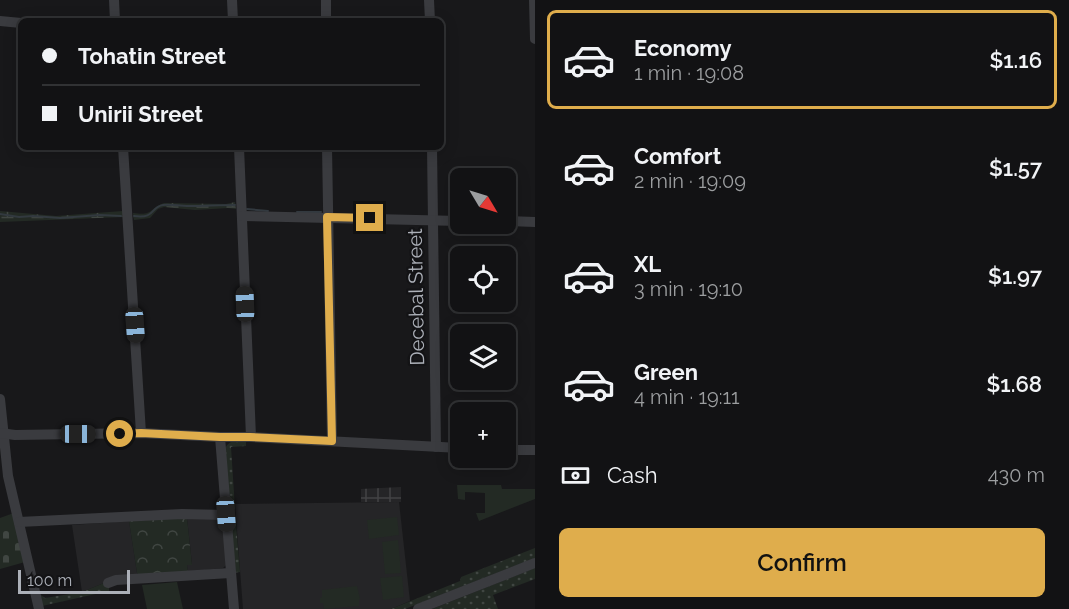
<!DOCTYPE html>
<meta charset="utf-8">
<style>
body{margin:0;font-family:Raleway,sans-serif;background:#1f2022;color:#f1f3f6;height:100vh;display:flex;flex-direction:column;font-size:22px;white-space:nowrap}
*{box-sizing:border-box;margin:0}
p{font-size:20px;color:#9c9ea0}
.icon{flex:none;width:33px;height:33px;fill:none;stroke:currentColor;stroke-width:2;stroke-linecap:round;stroke-linejoin:round}
.map{position:relative;flex:1;overflow:hidden}
.sheet{display:flex;flex-direction:column;background:#121214;width:534px}
.sheet>*{flex:none}
.top-card{position:absolute;left:18px;top:18px;width:426px;height:132px;border-radius:9px;box-shadow:0 3px 15px #0003,0 0 0 2px #313234;display:grid;align-content:center;height:132px;padding:0 24px;background:#121214}
.needle{width:39px;rotate:128deg}
.controls{position:absolute;left:450px;top:168px;display:grid;gap:12px}
.controls a{display:grid;place-items:center;width:66px;height:66px;border-radius:9px;background:#121214;box-shadow:0 3px 15px #0003,0 0 0 2px #313234;font-size:30px}
.scale{position:absolute;left:18px;bottom:15px;width:112px;box-sizing:border-box;padding-left:6px;border:3px solid #acb0b8;border-top:0;font-size:16px;line-height:21px;white-space:nowrap;color:#acb0b8;-webkit-text-stroke:4px #131315;paint-order:stroke}
.end{position:absolute;width:27px;height:27px;margin:-14px;border:8px solid #dfad4c;background:#111;box-shadow:0 0 0 3px #111}
.from{border-radius:50%}
.car{position:absolute;width:18px;height:36px;margin:-18px -9px;border-radius:8px;box-shadow:0 0 4px 2px #0007;background:linear-gradient(#222 24%,#8ab4d8 0 40%,#222 0 76%,#8ab4d8 0 86%,#222 0)}
.top-card b{display:flex;align-items:center;gap:21px;height:57px;font-size:22px}
.top-card b+b{border-top:2px solid #313234}
.top-card i{width:15px;height:15px;background:#f1f3f6}
ul{padding:10px 0 0;list-style:none}
li{display:flex;align-items:center;gap:18px;height:99px;margin:0 12px 9px;padding:0 12px;border:3px solid transparent;border-radius:9px}
li div{flex:1}
li b{display:block;font-size:22px}
li em{font-style:normal;font-weight:600}
li.active{border-color:#dfad4c}
li>.icon{width:54px;height:54px;stroke-width:1.5}
.pay{display:flex;align-items:center;gap:15px;height:66px;padding:0 24px;font-size:22px}
.pay p{margin-inline-start:auto}
.button{display:flex;gap:12px;margin-top:auto;padding:12px 24px}
.button a{flex:1;height:69px;border-radius:9px;background:#dfad4c;color:#111;font-size:24px;font-weight:600;line-height:69px;text-align:center}
main{display:flex;flex:1;min-height:0}
.map>svg:first-child{display:block}
.built{fill:#252527}
.industrial{fill:url(#industrial-grid)}
.grass{fill:url(#grass-dots)}
.forest{fill:url(#forest-crowns)}
.wetland{fill:url(#wetland-marsh)}
.cemetery{fill:url(#cemetery-stones)}
.green{fill:#232a24}
.lines{fill:none;stroke-linecap:round;stroke-linejoin:round}
.stream{stroke:#32393f;stroke-width:2}
.minor{stroke:#3a3b3f;stroke-width:10}
.route{stroke:#dfad4c;stroke-width:8}
.labels{text-anchor:middle;dominant-baseline:central;stroke-width:4.5;stroke-linejoin:round;paint-order:stroke}
.street-label{font-size:20px;fill:#acb0b8;stroke:#131315}
</style>
<main>
<div class="map">
<svg width="535" height="609" viewBox="0 0 535 609">
<defs>
<pattern id="industrial-grid" width="8" height="8" patternUnits="userSpaceOnUse" patternTransform="scale(1.5)"><rect width="8" height="8" fill="#252527"/><path d="M0 4h8M4 0v8" fill="none" stroke="#424244"/></pattern>
<pattern id="grass-dots" width="8" height="8" patternUnits="userSpaceOnUse" patternTransform="scale(1.5)"><rect width="8" height="8" fill="#232a24"/><path d="M2 2h.1M6 6h.1" fill="none" stroke="#404642" stroke-width="1.8" stroke-linecap="round"/></pattern>
<pattern id="forest-crowns" width="20" height="18" patternUnits="userSpaceOnUse" patternTransform="scale(1.5)"><rect width="20" height="18" fill="#232a24"/><path d="M2 6a3 3 0 1 1 6 0M12 15a3 3 0 1 1 6 0" fill="none" stroke="#404642"/></pattern>
<pattern id="wetland-marsh" width="20" height="14" patternUnits="userSpaceOnUse" patternTransform="scale(1.5)"><rect width="20" height="14" fill="#232a24"/><path d="M1 5h8M5 5V1M11 12h8M15 12V8" fill="none" stroke="#404642"/></pattern>
<pattern id="cemetery-stones" width="16" height="16" patternUnits="userSpaceOnUse" patternTransform="scale(1.5)"><rect width="16" height="16" fill="#232a24"/><path d="M2 7V4a2 2 0 0 1 4 0v3zM10 15v-3a2 2 0 0 1 4 0v3z" fill="#404642"/></pattern>
</defs>
<rect width="100%" height="100%" fill="#18181a"/>
<g class="built">
<polygon points="399,502 410,601 391,609 243,609 235,504"/>
<polygon points="223,516 226,565 223,568 188,572 187,565 192,564 187,518"/>
<polygon points="129,521 137,573 140,576 109,581 82,592 72,525"/>
</g>
<polygon class="industrial" points="401,487 401,502 361,502 361,489"/>
<g class="grass">
<path d="M 246,440 L 246,446 L 231,447 L 235,509 L 228,508 L 224,450 C 230,439 235,441 246,440 Z"/>
<polygon points="235,513 240,572 233,573 231,515"/>
<polygon points="535,548 535,558 405,609 391,609 460,581 461,577"/>
<polygon points="535,568 535,579 493,595 498,609 432,609"/>
<polygon points="109,581 109,591 42,606 41,595 45,598 82,592"/>
</g>
<polygon class="forest" points="187,518 192,565 187,565 188,572 140,576 137,573 129,521"/>
<g class="wetland">
<path d="M 235,202 L 236,209 L 228,208 L 195,210 L 164,207 L 158,209 L 150,218 L 134,220 L 133,213 C 154,216 148,209 164,203 L 226,204 Z"/>
<polygon points="0,211 56,216 123,211 123,217 0,222"/>
</g>
<polygon class="cemetery" points="14,513 25,562 0,569 0,518"/>
<g class="green">
<polygon points="457,485 501,485 502,489 535,489 535,499 479,521 476,513 485,513 485,493 465,492 465,500 458,499"/>
<polygon points="397,517 399,535 369,539 367,520"/>
<polygon points="398,540 401,573 385,574 382,542"/>
<polygon points="402,576 404,597 383,600 380,578"/>
<polygon points="177,582 183,609 147,609 142,585"/>
<polygon points="357,586 360,599 359,599 359,606 324,609 323,603 320,603 320,598 322,597 322,590"/>
</g>
<g class="lines">
<g class="stream">
<polyline points="247,209 268,211"/>
<polyline points="297,212 321,212"/>
<polyline points="0,214 19,217 33,216 60,218 100,215 121,216"/>
<path d="M 134,216 C 156,219 150,207 163,205 C 171,204 179,206 187,206 C 203,206 219,205 235,205"/>
</g>
<g class="minor">
<polyline points="114,0 115,21"/>
<polyline points="232,0 233,21"/>
<polyline points="326,0 326,21"/>
<polyline points="429,0 430,21"/>
<polyline points="534,0 535,39"/>
<polyline points="0,21 21,23"/>
<polyline points="123,147 141,433"/>
<polyline points="239,147 251,437"/>
<polyline points="327,147 332,441"/>
<polyline points="432,147 436,447"/>
<polyline points="242,216 460,221"/>
<polyline points="506,221 535,222"/>
<polyline points="0,399 8,476 39,609"/>
<polyline points="0,433 15,435 141,433 220,437 251,437 460,448"/>
<polyline points="220,437 234,609"/>
<polyline points="506,450 535,450"/>
<polyline points="19,522 182,514 226,515"/>
<polyline points="108,583 116,580 230,573"/>
<polyline points="418,609 535,563"/>
</g>
</g>
<g class="lines">
<polyline class="route" points="120,434 141,433 220,437 250,437 332,441 327,217 370,218"/>
</g>
<g class="labels">
<g class="street-label">
<text transform="translate(416 297) rotate(-91)">Decebal Street</text>
</g>
</g>
</svg>
<div class="controls">
<a><svg class="needle" viewBox="-14 -14 28 28"><path d="M0-13l5 13h-10z" fill="#e53935"/><path d="M0 13l5-13h-10z" fill="#9c9ea0"/></svg></a>
<a><svg class="icon" aria-label="locate" viewBox="0 0 24 24"><circle cx="12" cy="12" r="6"/><path d="M12 2v4M12 18v4M2 12h4M18 12h4"/></svg></a>
<a><svg class="icon" aria-label="layers" viewBox="0 0 24 24"><path d="M12 4l9 5-9 5-9-5zM3 14l9 5 9-5"/></svg></a>
<a>+</a>
</div>
<div class="scale">100 m</div>
<i class="end from" style="left:120px;top:434px"></i>
<i class="end" style="left:370px;top:218px"></i>
<i class="car" style="left:245px;top:304px;rotate:358deg"></i>
<i class="car" style="left:135px;top:325px;rotate:176deg"></i>
<i class="car" style="left:78px;top:434px;rotate:90deg"></i>
<i class="car" style="left:226px;top:514px;rotate:176deg"></i>
<div class="top-card">
<b><i class="from"></i>Tohatin Street</b>
<b><i></i>Unirii Street</b>
</div>
</div>
<section class="sheet">
<ul>
<li class="active"><svg class="icon" aria-label="car" viewBox="0 0 24 24"><path d="M5 17H2v-5l4-1 3-4h7l3 4 3 1v5h-3M9 17h6M6 11h13"/><circle cx="7" cy="17" r="2"/><circle cx="17" cy="17" r="2"/></svg><div><b>Economy</b><p>1 min · 19:08</p></div><em>$1.16</em></li>
<li><svg class="icon" aria-label="car" viewBox="0 0 24 24"><path d="M5 17H2v-5l4-1 3-4h7l3 4 3 1v5h-3M9 17h6M6 11h13"/><circle cx="7" cy="17" r="2"/><circle cx="17" cy="17" r="2"/></svg><div><b>Comfort</b><p>2 min · 19:09</p></div><em>$1.57</em></li>
<li><svg class="icon" aria-label="car" viewBox="0 0 24 24"><path d="M5 17H2v-5l4-1 3-4h7l3 4 3 1v5h-3M9 17h6M6 11h13"/><circle cx="7" cy="17" r="2"/><circle cx="17" cy="17" r="2"/></svg><div><b>XL</b><p>3 min · 19:10</p></div><em>$1.97</em></li>
<li><svg class="icon" aria-label="car" viewBox="0 0 24 24"><path d="M5 17H2v-5l4-1 3-4h7l3 4 3 1v5h-3M9 17h6M6 11h13"/><circle cx="7" cy="17" r="2"/><circle cx="17" cy="17" r="2"/></svg><div><b>Green</b><p>4 min · 19:11</p></div><em>$1.68</em></li>
</ul>
<div class="pay"><svg class="icon" aria-label="cash" viewBox="0 0 24 24"><path d="M3 7h18v10H3z"/><circle cx="12" cy="12" r="2"/></svg>Cash<p>430 m</p></div>
<div class="button"><a>Confirm</a></div>
</section>
</main>
